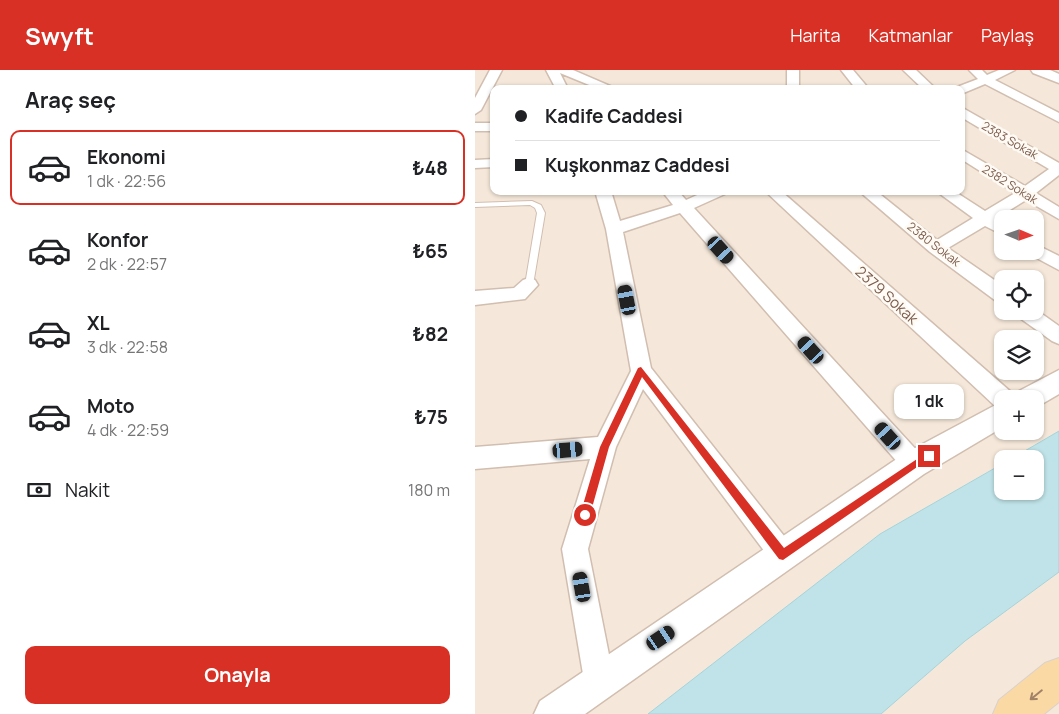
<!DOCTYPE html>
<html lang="tr">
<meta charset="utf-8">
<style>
body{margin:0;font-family:Manrope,sans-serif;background:#f6f6f6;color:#202124;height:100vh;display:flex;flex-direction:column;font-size:19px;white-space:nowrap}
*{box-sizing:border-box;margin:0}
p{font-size:16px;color:#757577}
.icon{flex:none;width:28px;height:28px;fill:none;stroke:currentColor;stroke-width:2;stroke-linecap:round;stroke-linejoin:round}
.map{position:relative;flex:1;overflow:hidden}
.sheet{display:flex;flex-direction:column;background:#fff;width:475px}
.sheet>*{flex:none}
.top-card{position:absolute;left:15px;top:15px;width:475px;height:110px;border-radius:10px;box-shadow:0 1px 4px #0004;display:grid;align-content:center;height:110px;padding:0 25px;background:#fff}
.needle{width:32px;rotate:92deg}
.fabs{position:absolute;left:519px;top:140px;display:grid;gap:10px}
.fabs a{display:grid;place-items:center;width:50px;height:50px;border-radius:10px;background:#fff;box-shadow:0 1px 4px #0004;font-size:25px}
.end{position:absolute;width:22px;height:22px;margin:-11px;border:6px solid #d93025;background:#fff;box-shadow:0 0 0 2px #fff}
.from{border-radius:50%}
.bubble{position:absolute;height:35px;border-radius:10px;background:#fff;box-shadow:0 1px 4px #0004;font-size:16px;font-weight:700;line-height:35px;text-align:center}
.car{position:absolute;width:15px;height:30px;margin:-15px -8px;border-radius:6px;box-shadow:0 0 4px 1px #0007;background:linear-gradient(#222 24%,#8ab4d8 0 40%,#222 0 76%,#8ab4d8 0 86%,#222 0)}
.top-card b{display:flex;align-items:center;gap:18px;height:48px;font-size:19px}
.top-card b+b{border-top:1px solid #e0e0e0}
.top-card i{width:12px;height:12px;background:#202124}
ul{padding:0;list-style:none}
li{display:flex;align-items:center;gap:15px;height:75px;margin:0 10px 8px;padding:0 15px;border:2px solid transparent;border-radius:10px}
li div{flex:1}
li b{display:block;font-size:19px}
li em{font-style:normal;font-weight:700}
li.current{border-color:#d93025}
li>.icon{width:45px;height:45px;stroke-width:1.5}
h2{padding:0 25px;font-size:22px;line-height:60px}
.pay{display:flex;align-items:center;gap:12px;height:55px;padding:0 25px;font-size:19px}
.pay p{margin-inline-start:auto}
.action{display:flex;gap:10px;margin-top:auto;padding:10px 25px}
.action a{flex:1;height:58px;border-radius:10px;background:#d93025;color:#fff;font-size:20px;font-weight:700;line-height:58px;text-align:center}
header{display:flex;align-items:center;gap:30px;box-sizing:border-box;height:70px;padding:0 25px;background:#d93025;color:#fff}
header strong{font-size:24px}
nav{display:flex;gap:28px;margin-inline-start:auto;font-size:18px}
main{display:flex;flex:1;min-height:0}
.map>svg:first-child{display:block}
.residential{fill:#f5e8da;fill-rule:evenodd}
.water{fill:#bfe3e8;stroke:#a5d3da}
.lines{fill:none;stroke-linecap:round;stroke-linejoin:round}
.service-casing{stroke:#d1beb0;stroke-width:2}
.minor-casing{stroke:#d1beb0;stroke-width:3}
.tertiary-casing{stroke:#d1beb0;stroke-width:3}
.primary-casing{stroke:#dad1cd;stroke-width:2}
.service{fill:#fff;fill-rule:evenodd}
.minor{fill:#fff;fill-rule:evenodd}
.tertiary{fill:#fff;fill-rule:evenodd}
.primary{fill:#fbd9a5;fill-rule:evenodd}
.oneway{stroke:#a18267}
.route{fill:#d93025}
.labels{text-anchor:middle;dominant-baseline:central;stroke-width:5;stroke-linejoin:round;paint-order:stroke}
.far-street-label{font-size:12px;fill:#7a5c4d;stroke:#fffaf3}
.street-label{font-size:15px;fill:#7a5c4d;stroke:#fffaf3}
</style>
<header>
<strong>Swyft</strong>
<nav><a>Harita</a><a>Katmanlar</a><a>Paylaş</a></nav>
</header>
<main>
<section class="sheet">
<h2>Araç seç</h2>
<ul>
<li class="current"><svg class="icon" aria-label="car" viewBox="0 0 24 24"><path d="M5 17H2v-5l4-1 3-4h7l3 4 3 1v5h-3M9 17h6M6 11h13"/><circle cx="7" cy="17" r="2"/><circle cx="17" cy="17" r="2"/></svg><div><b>Ekonomi</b><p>1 dk · 22:56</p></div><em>₺48</em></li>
<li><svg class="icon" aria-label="car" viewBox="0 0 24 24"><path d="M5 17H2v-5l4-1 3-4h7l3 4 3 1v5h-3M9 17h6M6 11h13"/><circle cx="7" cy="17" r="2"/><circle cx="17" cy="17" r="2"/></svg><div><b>Konfor</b><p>2 dk · 22:57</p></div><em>₺65</em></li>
<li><svg class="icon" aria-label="car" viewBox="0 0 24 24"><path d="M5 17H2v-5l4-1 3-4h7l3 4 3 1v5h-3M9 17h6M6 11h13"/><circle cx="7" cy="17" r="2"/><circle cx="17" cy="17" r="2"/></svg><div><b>XL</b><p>3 dk · 22:58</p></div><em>₺82</em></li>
<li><svg class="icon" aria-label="car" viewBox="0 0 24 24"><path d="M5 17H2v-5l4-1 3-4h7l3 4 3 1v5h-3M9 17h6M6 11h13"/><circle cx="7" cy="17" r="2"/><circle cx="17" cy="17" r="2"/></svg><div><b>Moto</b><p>4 dk · 22:59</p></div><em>₺75</em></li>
</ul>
<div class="pay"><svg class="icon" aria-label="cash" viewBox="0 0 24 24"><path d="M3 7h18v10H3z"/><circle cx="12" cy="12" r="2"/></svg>Nakit<p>180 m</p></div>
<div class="action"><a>Onayla</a></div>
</section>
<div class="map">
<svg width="584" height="644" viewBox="0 0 584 644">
<rect width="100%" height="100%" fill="#fdf6ec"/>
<path class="residential" d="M 0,0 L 584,0 L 584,644 L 0,644 ZM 19,19 L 486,19 L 486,121 L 19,121 ZM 528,149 L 560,149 L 560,181 L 528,181 ZM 528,209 L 560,209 L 560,241 L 528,241 ZM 528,269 L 560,269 L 560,301 L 528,301 ZM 528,329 L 560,329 L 560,361 L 528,361 ZM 528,389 L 560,389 L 560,421 L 528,421 Z"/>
<polygon class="water" points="584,361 584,502 490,571 406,644 173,644 405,464 527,394 528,421 560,421 560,389 536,389"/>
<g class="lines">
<defs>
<polygon id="service" points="57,131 66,135 70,143 58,215 54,218 50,215 62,143 60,138 55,135 0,137 0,133"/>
<g id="minor">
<polygon points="15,0 27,0 6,40 0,44 0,28"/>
<polygon points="71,0 98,0 142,19 124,19 85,3 93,19 81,19"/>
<rect x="312" y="0" width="12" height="19"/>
<polygon points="366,0 378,0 394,19 381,19"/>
<polygon points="428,0 441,0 461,19 448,19"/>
<polygon points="494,0 507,0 512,5 524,0 540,0 520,10 584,43 584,52 510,14 486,24 486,19 482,17 503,9"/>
<polygon points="486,37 584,93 584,105 561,123 584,137 584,149 551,130 522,148 528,152 528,165 510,156 473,178 528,216 528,233 521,231 455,182 384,121 401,121 462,170 498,148 461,121 479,121 510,141 540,123 486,89 486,79 550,116 574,99 486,47"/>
<rect x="0" y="53" width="19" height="8"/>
<polygon points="19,89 19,97 0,98 0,90"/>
<polygon points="120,121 136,121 145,151 198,135 187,121 203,121 211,130 231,121 252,121 250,124 219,138 447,386 451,394 447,402 439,405 431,402 205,143 148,162 176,298 317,476 321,485 317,494 308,498 299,494 168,319 141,377 113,479 139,610 135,621 124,625 113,621 109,610 87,479 115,389 0,399 0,377 123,367 156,301 131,159"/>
<polygon points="290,121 306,121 536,322 539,329 528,329 528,338 520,336"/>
<polygon points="560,174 584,186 584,200 554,184 552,181 560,181"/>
<polygon points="54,208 60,210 63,215 50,229 0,235 0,221 39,218 48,210"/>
<polygon points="560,239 584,256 584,274 577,271 542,246 540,241 560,241"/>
</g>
<g id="tertiary">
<polygon points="556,0 575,0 584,4 584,13 558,3"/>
<polygon points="584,300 584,324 560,338 560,329 540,329 544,321"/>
<polygon points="528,331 528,357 449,404 110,644 59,644 65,631 429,384"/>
</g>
<polygon id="primary" points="584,588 584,632 569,644 518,644 524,630 570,593"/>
</defs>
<use href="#service" class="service-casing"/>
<use href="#minor" class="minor-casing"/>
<use href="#tertiary" class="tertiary-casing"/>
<use href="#primary" class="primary-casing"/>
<use href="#service" class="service"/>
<use href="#minor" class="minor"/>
<use href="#tertiary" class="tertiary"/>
<use href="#primary" class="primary"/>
</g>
<defs><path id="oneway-shaft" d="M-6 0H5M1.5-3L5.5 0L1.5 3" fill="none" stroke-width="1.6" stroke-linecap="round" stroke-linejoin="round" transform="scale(1.25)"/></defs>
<use class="oneway" href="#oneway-shaft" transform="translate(561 625) rotate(141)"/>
<polygon class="route" points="166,297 309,478 451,383 454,382 458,386 308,490 304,489 167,307 134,377 115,445 110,450 105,445 125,377 163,298"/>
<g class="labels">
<g class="far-street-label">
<text transform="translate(535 70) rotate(30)">2383 Sokak</text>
<text transform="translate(535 114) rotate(32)">2382 Sokak</text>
<text transform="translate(459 174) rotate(38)">2380 Sokak</text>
</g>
<g class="street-label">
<text transform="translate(412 225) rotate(42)">2379 Sokak</text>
</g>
</g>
</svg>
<div class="fabs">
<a><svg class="needle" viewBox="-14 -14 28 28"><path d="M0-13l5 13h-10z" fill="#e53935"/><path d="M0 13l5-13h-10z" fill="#757577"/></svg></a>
<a><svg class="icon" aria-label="locate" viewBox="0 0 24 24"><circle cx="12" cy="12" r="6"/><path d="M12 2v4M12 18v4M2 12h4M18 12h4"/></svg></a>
<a><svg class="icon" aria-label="layers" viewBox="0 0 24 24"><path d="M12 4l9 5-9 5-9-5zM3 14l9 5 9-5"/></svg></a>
<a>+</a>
<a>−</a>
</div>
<i class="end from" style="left:110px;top:445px"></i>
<i class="end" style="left:454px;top:386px"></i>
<div class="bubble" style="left:419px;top:314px;width:70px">1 dk</div>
<i class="car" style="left:246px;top:180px;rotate:138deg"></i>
<i class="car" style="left:152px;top:230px;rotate:349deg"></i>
<i class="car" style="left:336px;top:280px;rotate:318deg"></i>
<i class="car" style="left:413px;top:366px;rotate:318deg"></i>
<i class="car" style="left:93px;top:380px;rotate:85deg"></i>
<i class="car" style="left:107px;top:517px;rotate:350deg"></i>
<i class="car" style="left:186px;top:568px;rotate:56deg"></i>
<div class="top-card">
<b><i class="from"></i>Kadife Caddesi</b>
<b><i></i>Kuşkonmaz Caddesi</b>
</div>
</div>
</main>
